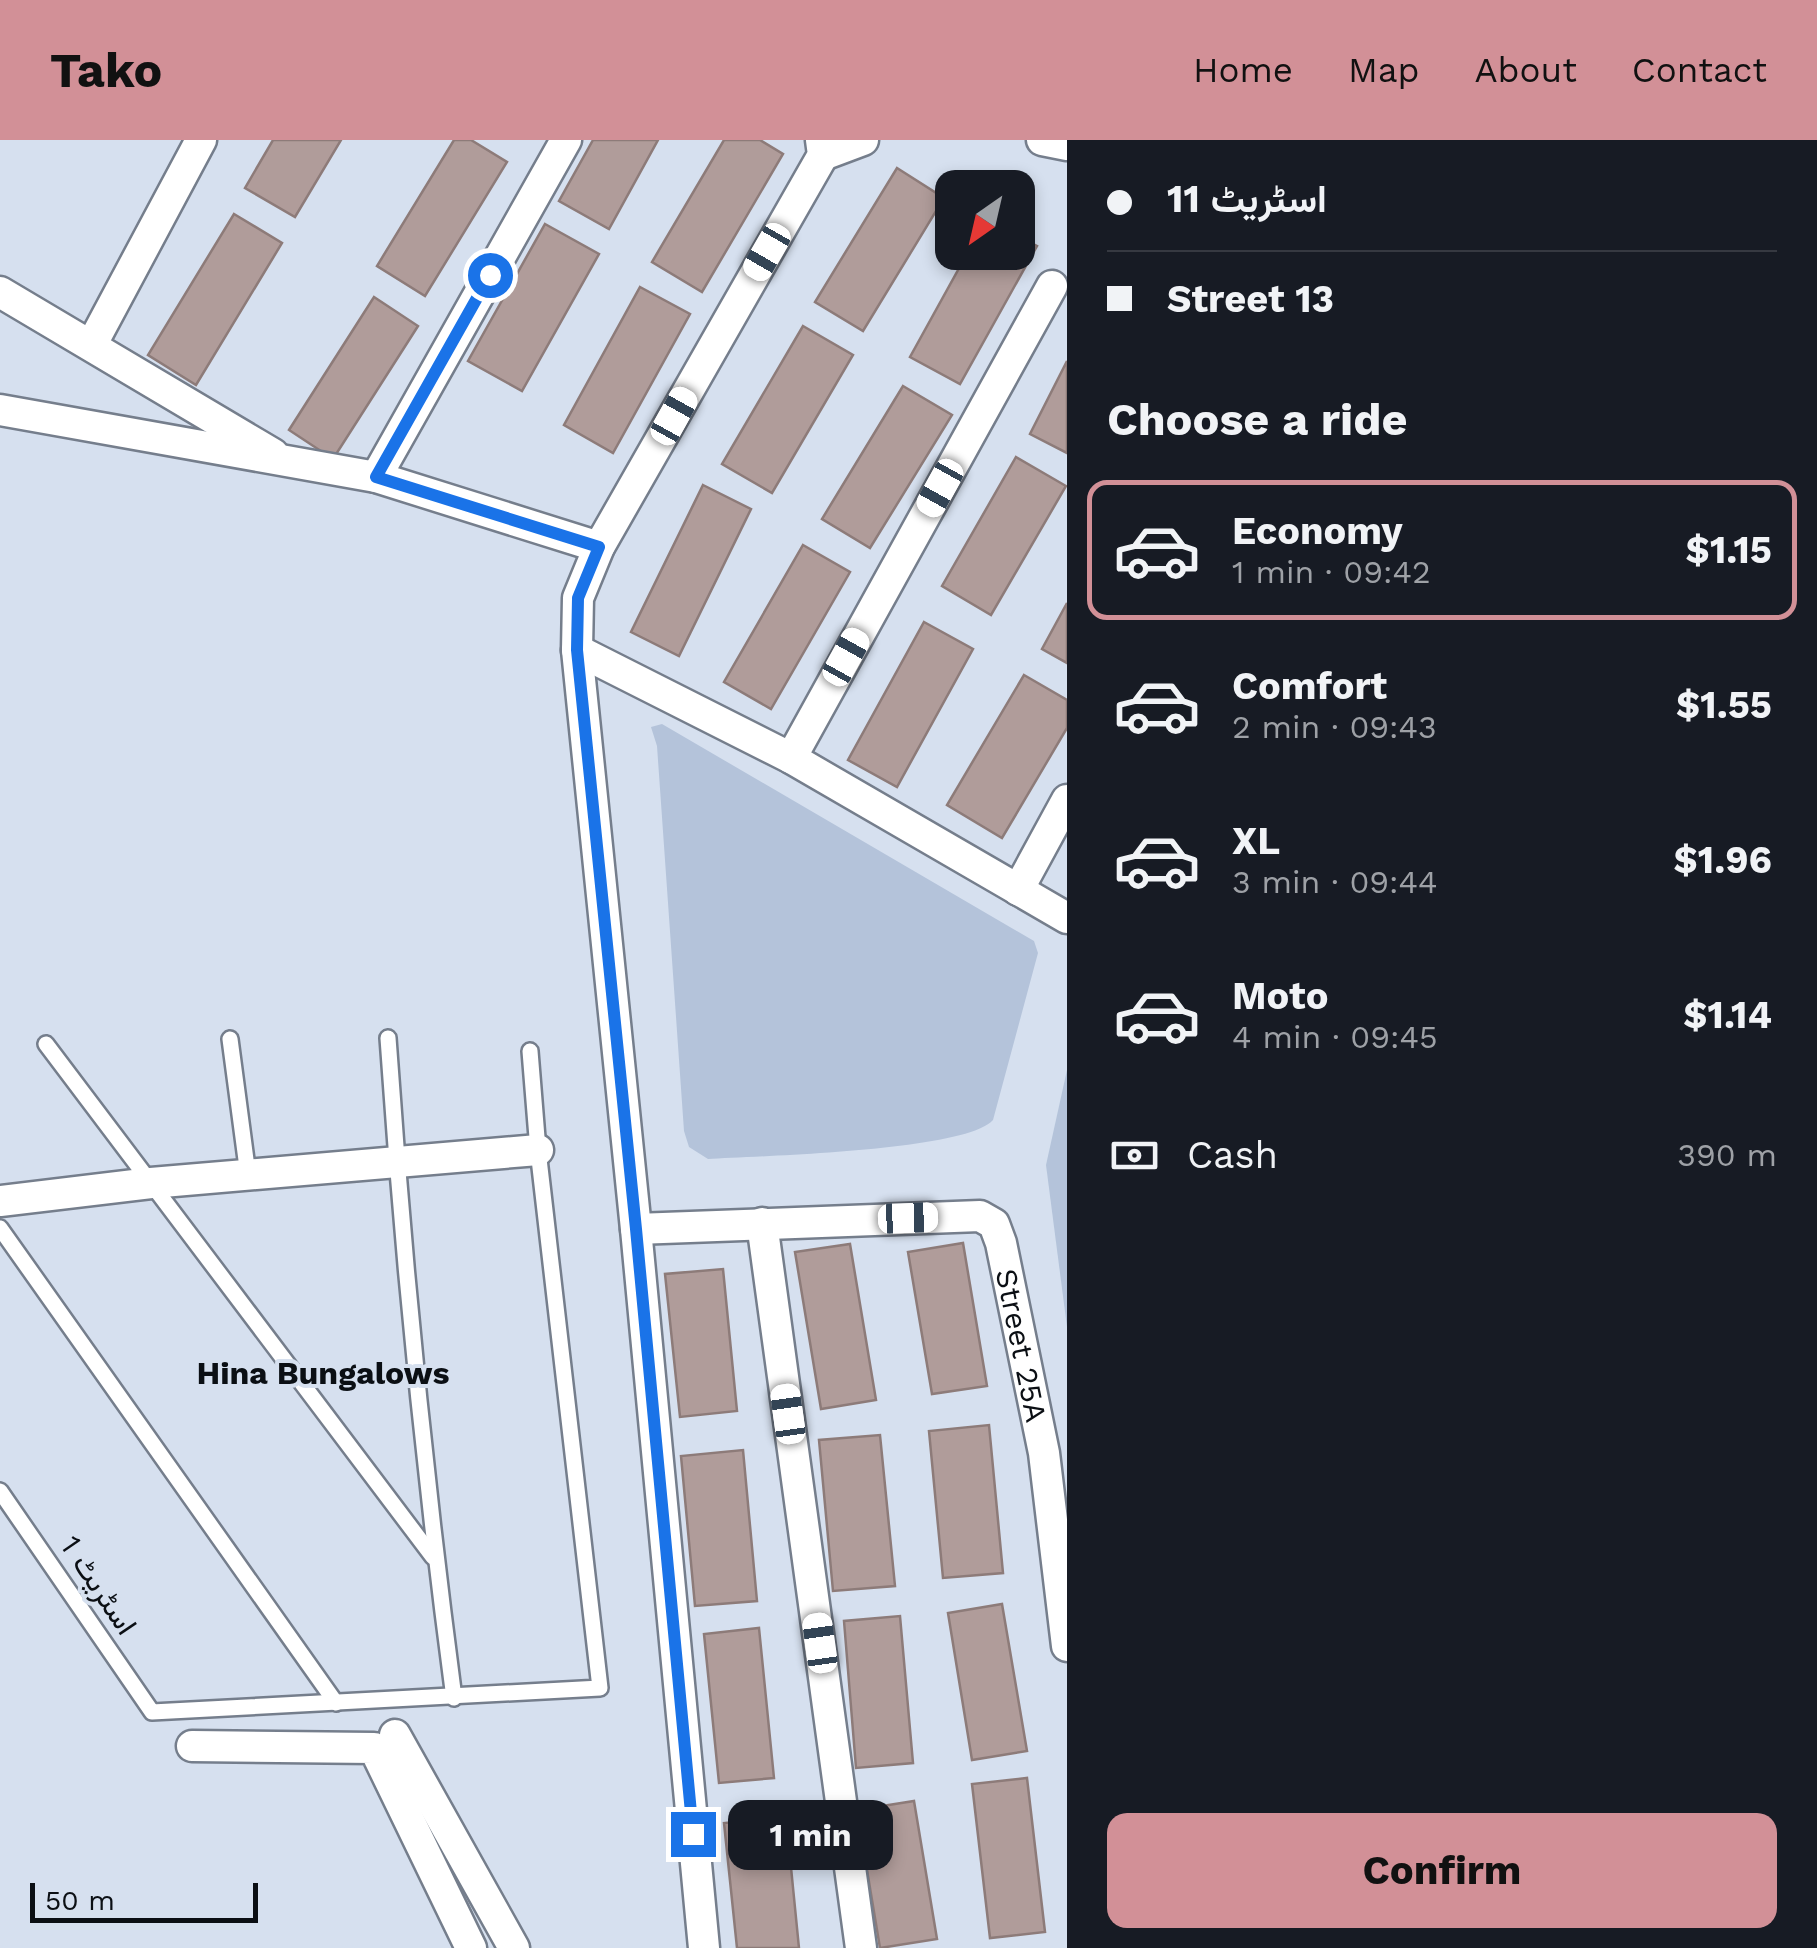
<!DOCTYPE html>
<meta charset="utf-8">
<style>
body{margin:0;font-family:"Work Sans",Vazirmatn,sans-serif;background:#242831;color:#f1f3f6;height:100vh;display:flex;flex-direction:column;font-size:38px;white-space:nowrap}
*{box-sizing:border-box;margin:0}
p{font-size:32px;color:#9ea1a6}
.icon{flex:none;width:55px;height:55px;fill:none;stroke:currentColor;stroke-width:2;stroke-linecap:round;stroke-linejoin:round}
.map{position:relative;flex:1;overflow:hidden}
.panel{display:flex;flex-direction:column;background:#171b24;width:750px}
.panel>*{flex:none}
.top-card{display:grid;align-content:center;height:220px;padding:0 40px;background:#171b24}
.needle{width:65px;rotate:214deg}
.controls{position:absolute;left:935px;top:30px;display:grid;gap:20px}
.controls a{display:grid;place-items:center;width:100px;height:100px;border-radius:20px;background:#171b24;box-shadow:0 5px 15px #0003;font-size:50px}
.scale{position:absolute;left:30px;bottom:25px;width:228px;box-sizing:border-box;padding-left:10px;border:5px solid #0b0f14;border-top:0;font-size:28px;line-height:35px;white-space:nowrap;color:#0b0f14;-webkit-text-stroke:8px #d6e0ef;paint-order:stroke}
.end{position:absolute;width:45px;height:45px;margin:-22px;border:12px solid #1a73e8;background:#fff;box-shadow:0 0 0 5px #fff}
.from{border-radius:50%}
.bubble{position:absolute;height:70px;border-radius:20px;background:#171b24;box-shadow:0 5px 15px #0003;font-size:32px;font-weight:700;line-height:70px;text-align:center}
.car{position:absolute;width:30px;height:60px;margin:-30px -15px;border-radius:12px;box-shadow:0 0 8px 2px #0007;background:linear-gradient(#fff 24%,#345 0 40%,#fff 0 76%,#345 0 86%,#fff 0)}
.top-card b{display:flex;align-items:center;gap:35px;height:95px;font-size:38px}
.top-card b+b{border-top:2px solid #363941}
.top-card i{width:25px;height:25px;background:#f1f3f6}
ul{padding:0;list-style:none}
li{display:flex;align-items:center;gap:30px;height:140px;margin:0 20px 15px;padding:0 20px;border:5px solid transparent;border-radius:20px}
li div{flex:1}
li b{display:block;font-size:38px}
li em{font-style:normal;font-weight:700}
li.selected{border-color:#d29097}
li>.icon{width:90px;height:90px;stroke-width:1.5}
h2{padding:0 40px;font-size:45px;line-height:120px}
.pay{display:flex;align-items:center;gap:25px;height:110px;padding:0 40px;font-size:38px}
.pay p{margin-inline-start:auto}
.button{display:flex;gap:20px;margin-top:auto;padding:20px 40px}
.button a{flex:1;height:115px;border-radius:20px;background:#d29097;color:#111;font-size:40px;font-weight:700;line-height:115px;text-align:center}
header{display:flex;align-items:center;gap:60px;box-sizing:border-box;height:140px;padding:0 50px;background:#d29097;color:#111}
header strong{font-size:48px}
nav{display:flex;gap:55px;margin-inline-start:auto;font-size:35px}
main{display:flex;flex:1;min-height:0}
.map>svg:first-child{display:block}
.green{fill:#b4c3da}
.building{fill:#b09c9a;stroke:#8d7b79;stroke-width:2.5}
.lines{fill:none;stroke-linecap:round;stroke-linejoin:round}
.lane-casing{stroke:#757e8c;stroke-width:20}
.street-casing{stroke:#757e8c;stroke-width:35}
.lane{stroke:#fff;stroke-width:15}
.street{stroke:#fff;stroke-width:30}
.route{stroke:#1a73e8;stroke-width:12}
.labels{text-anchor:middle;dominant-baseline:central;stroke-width:8;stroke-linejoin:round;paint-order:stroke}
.street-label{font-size:30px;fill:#0b0f14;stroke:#d6e0ef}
.neighbourhood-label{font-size:32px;font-weight:bold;fill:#0b0f14;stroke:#d6e0ef}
</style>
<header>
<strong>Tako</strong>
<nav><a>Home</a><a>Map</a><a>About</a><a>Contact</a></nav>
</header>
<main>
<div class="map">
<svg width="1067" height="1808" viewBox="0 0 1067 1808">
<rect width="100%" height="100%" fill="#d6e0ef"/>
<g class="green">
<path d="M 662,584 L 1034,801 L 1038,813 L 993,980 C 966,1011 759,1016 708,1019 L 689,1007 L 684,991 L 657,606 L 651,587 Z"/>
<polygon points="1067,930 1067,1187 1046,1025"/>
</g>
<g class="building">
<polygon points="273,0 341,0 295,77 245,48"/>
<polygon points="454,0 471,0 507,22 425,156 377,126"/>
<polygon points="593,0 658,0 609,89 559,61"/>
<polygon points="724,0 760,0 783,14 702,152 652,122"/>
<polygon points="897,28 944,58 863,191 815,162"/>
<polygon points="234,74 282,103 196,245 148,215"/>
<polygon points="545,84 599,114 522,251 468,221"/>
<polygon points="1018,96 1037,106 960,244 910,217 968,112 1018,112"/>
<polygon points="640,147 690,174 613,313 564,285"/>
<polygon points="374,157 418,186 333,319 289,290"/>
<polygon points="803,186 853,215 772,353 722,324"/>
<polygon points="1067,221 1067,313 1030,294"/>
<polygon points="903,246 952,275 870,408 822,379"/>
<polygon points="1016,317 1066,346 991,475 942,446"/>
<polygon points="703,345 751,369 679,516 631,492"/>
<polygon points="803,405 850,432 771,569 724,542"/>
<polygon points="1067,463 1067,523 1042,509"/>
<polygon points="924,482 973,509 897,647 848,620"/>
<polygon points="1024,535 1067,560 1067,588 1002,698 947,665"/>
<polygon points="963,1103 987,1246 932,1254 908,1112"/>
<polygon points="850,1104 876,1260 821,1269 795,1112"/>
<polygon points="723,1129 737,1271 680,1277 665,1134"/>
<polygon points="989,1285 1003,1433 943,1438 929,1291"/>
<polygon points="880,1295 895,1446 833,1451 819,1300"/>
<polygon points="743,1310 757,1461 695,1466 681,1316"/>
<polygon points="1002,1464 1027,1611 972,1620 948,1473"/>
<polygon points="900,1476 913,1623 856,1628 844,1481"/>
<polygon points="759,1488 774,1638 719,1643 704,1494"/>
<polygon points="1027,1638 1045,1792 990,1798 972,1644"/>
<polygon points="914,1661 937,1799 880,1808 857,1670"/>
<polygon points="786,1677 799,1808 737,1808 724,1683"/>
</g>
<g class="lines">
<defs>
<g id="lane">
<path d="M 388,898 C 403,1118 425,1339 454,1558"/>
<polyline points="230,899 248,1035"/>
<polyline points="46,904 433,1417"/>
<polyline points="0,1088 336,1563"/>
<polyline points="0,1351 152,1572 600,1548 538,1010 530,911"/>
</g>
<g id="street">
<polyline points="1042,0 1067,5"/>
<polyline points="823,15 863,0"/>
<polyline points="0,152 273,314"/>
<polyline points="92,204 201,0"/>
<polyline points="0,270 376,337 599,407"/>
<polyline points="376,337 566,0"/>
<polyline points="577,510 791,618 1067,778"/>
<polyline points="791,618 1052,146"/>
<polyline points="1018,750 1067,660"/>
<polyline points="0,1061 151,1043 538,1010"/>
<polyline points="762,1083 861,1808"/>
<path id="s1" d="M 636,1089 L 980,1076 L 994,1084 L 1001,1103 L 1044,1313 L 1067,1506"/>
<polyline points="395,1595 514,1808"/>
<polyline points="192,1606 374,1608 471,1808"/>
<polyline points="704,1808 636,1089 577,510 578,458 599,407 823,15 821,0"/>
</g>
</defs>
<use href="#lane" class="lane-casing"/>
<use href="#street" class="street-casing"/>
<use href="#lane" class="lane"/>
<use href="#street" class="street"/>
</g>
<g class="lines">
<polyline class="route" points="490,135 376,337 599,407 578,458 577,510 636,1089 693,1694"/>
</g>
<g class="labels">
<g class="street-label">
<text stroke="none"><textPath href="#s1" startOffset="485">Street 25A</textPath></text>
<text transform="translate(99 1445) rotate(56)">اسٹریٹ 1</text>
</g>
<g class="neighbourhood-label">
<text x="323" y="1233">Hina Bungalows</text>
</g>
</g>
</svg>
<div class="controls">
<a><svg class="needle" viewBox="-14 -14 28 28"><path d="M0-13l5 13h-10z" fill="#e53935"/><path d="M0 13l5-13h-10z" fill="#9ea1a6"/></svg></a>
</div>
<div class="scale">50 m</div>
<i class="end from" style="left:490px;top:135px"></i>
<i class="end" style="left:693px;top:1694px"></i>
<div class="bubble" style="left:728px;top:1660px;width:165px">1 min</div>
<i class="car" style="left:767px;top:112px;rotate:210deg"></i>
<i class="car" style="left:674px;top:276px;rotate:29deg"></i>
<i class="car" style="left:940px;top:348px;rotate:209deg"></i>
<i class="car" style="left:846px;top:517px;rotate:29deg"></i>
<i class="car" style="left:908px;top:1078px;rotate:88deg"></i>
<i class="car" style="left:788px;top:1274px;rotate:352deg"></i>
<i class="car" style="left:820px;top:1503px;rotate:352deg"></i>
</div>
<section class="panel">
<div class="top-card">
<b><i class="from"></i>اسٹریٹ 11</b>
<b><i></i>Street 13</b>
</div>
<h2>Choose a ride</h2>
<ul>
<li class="selected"><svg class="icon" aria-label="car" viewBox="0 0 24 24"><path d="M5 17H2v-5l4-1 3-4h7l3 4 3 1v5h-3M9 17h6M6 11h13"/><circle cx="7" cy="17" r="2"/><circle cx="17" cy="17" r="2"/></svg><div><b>Economy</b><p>1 min · 09:42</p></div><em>$1.15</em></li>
<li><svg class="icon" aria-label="car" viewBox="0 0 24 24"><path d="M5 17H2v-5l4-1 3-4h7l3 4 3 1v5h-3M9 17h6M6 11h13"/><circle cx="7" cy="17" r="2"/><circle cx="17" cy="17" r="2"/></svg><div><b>Comfort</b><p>2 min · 09:43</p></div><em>$1.55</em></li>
<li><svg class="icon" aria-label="car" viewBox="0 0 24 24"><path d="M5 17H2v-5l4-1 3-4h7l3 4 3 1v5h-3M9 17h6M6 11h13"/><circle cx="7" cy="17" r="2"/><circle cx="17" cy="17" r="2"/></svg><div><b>XL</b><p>3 min · 09:44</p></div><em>$1.96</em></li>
<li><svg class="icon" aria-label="car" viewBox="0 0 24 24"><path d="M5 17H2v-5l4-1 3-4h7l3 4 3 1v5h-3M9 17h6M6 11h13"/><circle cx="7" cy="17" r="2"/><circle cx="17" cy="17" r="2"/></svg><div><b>Moto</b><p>4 min · 09:45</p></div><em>$1.14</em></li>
</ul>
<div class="pay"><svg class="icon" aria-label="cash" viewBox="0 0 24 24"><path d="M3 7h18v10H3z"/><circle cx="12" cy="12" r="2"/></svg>Cash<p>390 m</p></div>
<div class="button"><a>Confirm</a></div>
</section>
</main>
